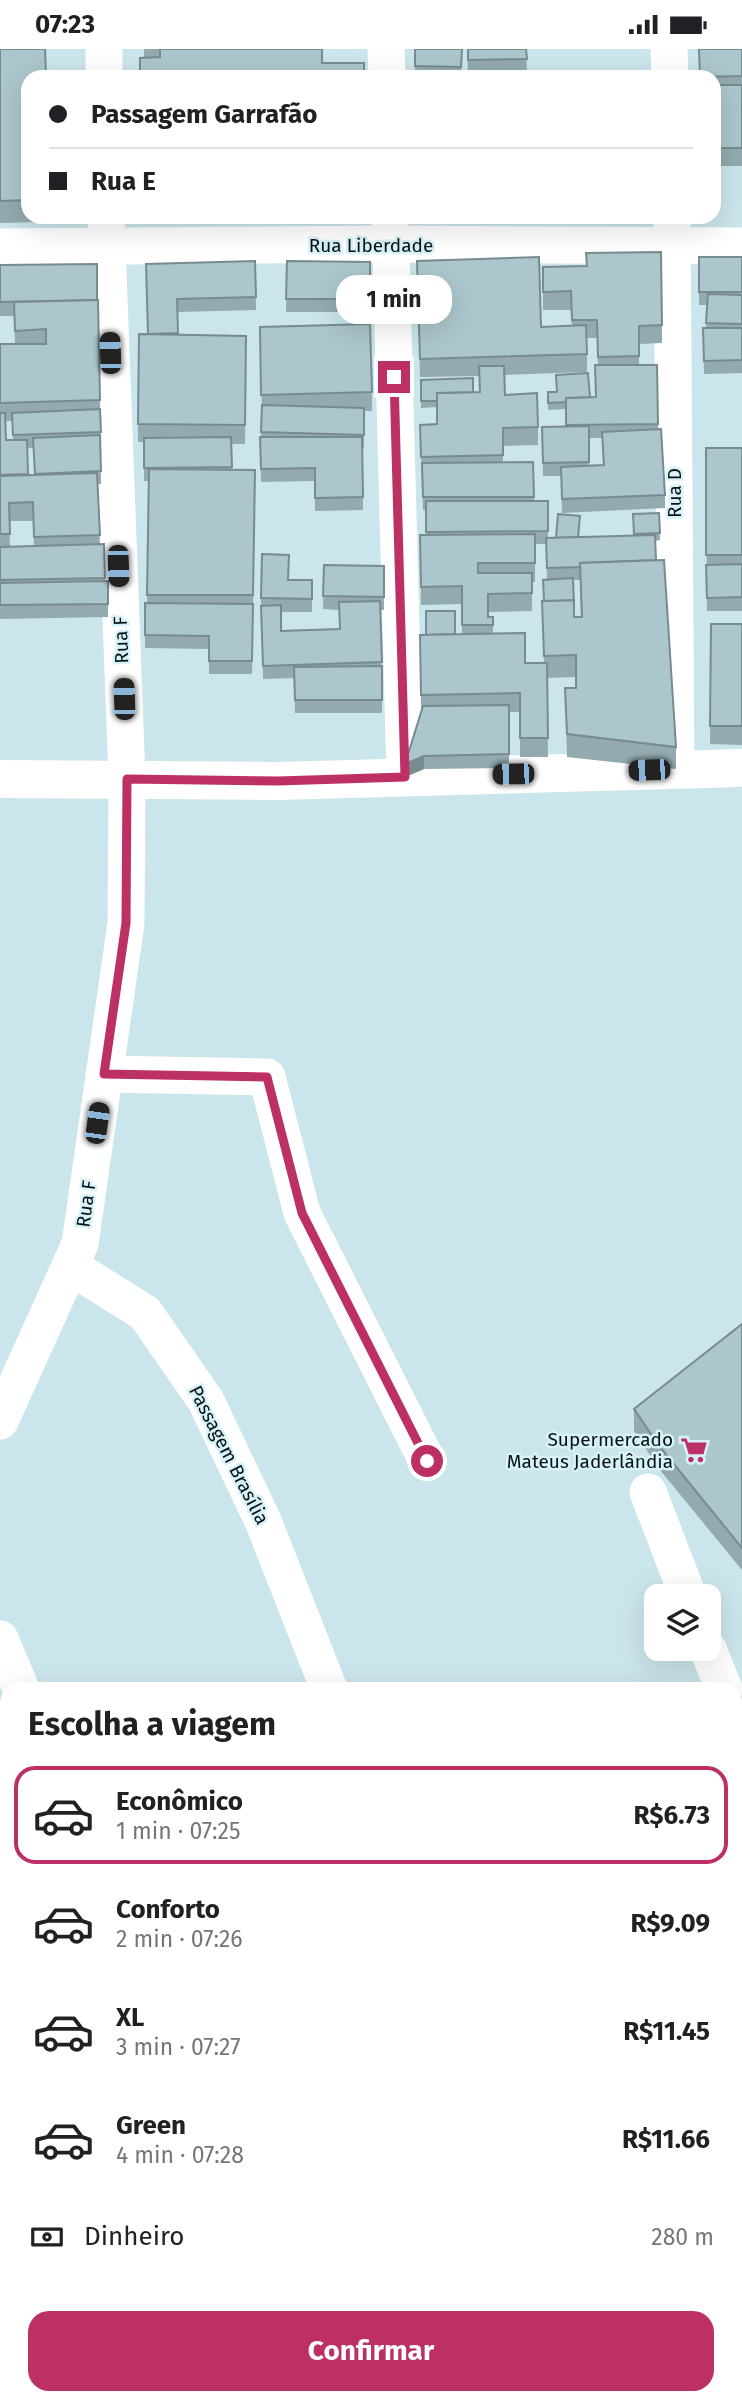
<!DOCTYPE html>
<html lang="pt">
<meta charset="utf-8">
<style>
body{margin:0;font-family:"Fira Sans",sans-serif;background:#f2f2f2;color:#202124;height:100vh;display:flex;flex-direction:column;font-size:26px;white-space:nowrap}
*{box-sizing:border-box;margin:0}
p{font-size:23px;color:#757577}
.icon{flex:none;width:38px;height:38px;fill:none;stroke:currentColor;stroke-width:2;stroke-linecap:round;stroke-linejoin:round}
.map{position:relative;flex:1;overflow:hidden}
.drawer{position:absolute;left:0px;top:1633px;width:742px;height:723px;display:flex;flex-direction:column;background:#fff;border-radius:21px 21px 0 0;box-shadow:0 7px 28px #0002}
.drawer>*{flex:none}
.top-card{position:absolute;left:21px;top:21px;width:700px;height:154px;border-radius:21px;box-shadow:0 7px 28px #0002;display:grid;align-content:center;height:154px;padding:0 28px;background:#fff}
.tools{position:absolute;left:644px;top:1535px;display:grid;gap:14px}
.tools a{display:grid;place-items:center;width:77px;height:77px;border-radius:14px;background:#fff;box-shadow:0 7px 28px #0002;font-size:35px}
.end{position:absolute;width:32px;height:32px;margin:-16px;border:9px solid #bc3066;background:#fff;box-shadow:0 0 0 4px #fff}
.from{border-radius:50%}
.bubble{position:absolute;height:49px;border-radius:21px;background:#fff;box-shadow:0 7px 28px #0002;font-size:23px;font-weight:700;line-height:49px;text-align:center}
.car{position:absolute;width:21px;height:42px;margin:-21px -10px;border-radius:9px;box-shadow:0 0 5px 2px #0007;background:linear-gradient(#222 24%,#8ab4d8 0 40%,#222 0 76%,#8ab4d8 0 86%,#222 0)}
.top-card b{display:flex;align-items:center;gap:24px;height:66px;font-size:26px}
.top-card b+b{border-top:2px solid #e0e0e0}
.top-card i{width:18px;height:18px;background:#202124}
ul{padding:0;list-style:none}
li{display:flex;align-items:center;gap:21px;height:98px;margin:0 14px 10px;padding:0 14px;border:4px solid transparent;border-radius:21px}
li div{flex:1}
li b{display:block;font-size:26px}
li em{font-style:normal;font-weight:700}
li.on{border-color:#bc3066}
li>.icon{width:63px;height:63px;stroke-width:1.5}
h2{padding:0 28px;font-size:32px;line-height:84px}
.pay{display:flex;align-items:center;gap:18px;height:77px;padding:0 28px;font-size:26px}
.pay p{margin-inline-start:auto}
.cta{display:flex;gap:14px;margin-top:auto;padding:14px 28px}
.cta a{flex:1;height:80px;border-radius:21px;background:#bc3066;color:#fff;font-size:28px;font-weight:700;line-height:80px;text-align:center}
.status{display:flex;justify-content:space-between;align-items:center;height:49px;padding:0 35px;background:#fff;direction:ltr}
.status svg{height:19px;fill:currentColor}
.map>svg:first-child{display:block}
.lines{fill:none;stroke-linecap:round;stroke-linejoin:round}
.street{stroke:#fff;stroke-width:37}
.secondary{stroke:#fff;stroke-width:38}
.wall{fill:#93aaaf;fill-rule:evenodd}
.shaded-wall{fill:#788b8f}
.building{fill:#abc6cc;stroke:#788b8f;stroke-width:2}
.route{stroke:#bc3066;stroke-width:9}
.labels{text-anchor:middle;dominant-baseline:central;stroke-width:5;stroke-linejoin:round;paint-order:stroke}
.street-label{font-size:19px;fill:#091315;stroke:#d7f2f8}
.poi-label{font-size:19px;fill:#091315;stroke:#d7f2f8;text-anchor:end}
</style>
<div class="status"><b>07:23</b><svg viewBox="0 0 49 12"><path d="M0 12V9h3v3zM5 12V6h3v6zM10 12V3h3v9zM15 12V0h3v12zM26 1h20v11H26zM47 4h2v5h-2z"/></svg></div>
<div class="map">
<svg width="742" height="2355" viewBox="0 0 742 2355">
<rect width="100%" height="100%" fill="#cae5eb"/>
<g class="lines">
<g class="street">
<polyline points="104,0 104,28"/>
<polyline points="386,0 387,28"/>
<polyline points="669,0 670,28"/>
<polyline points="390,168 405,728"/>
<polyline points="672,168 676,720"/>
<polyline points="0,198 390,195 742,197"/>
<polyline points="104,1025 267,1028 302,1164 427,1412"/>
<polyline points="70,1217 145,1264 206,1352 263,1472 329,1640"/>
<polyline points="0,1372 80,1195 126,874 127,730 106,168"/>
<polyline points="648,1443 688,1547"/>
<polyline points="0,1590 21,1640"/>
<polyline points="708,1600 724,1640"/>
<polyline points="735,2070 742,2076"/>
<polyline points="0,2133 7,2139"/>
<polyline points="0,2322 7,2323"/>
<polyline points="270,2348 278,2355"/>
</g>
<polyline class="secondary" points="0,730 278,732 742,719"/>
</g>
<g class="wall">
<polygon points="0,0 28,28 28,168 84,168 84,172 0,174"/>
<polygon points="144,0 322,0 322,14 364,28 144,9"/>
<polygon points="415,0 462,0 461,25 415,23"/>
<polygon points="467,0 526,0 527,23 468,24"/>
<polygon points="742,0 742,117 714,117 714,28"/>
<path d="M 586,204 L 662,276 L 662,294 L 639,295 L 639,316 L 657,316 L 658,380 L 665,446 L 665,459 L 562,464 L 561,427 L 543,427 L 542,378 L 566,378 L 566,360 L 548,361 L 548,343 L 596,348 L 598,316 L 597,289 L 587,289 L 587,323 L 504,326 L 505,346 L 538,378 L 538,396 L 503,397 L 503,413 L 533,413 L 534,452 L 548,452 L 548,489 L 556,489 L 580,474 L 579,488 L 634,486 L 633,465 L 659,464 L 660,491 L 655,492 L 656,511 L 676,698 L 676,720 L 567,708 L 565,639 L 576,639 L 576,628 L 547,629 L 548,708 L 520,708 L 520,663 L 509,663 L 509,719 L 424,720 L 405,728 L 421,663 L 420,586 L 462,585 L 462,555 L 421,556 L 420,486 L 426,486 L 426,461 L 423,461 L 420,376 L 437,375 L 437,358 L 421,359 L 421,331 L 473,343 L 479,343 L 479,327 L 420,328 L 417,212 L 541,278 L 572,277 L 571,261 L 543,261 L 543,218 L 586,217 ZM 589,389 L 602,389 L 603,416 L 589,417 ZM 535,495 L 546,495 L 547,530 L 544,552 L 542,552 L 544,614 L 525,614 L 493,585 L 493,568 L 488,568 L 488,563 L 532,562 L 532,533 L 535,533 ZM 573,531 L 580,531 L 581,568 L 574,568 Z"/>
<polygon points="699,208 742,208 742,324 704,325 703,279 706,279 707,256 699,256"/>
<polygon points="255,212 256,261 177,263 178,286 246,287 245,395 231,395 232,421 255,421 252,625 209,625 209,600 145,599 145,554 147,554 149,432 144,432 144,393 138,393 138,375 148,285 146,215"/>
<polygon points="287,212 370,213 370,263 286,263"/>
<path d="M 0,216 L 100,351 L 101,435 L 98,435 L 100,496 L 104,495 L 105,532 L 108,532 L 108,568 L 0,570 L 0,295 L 15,295 L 14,267 L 0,267 ZM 5,372 L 12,372 L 13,391 L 6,391 ZM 28,399 L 33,399 L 35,426 L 28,427 ZM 9,472 L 33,472 L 34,497 L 10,498 Z"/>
<polygon points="260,296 372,343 372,362 364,362 364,399 363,399 363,461 315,462 315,432 261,433 260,388 261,388 262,364"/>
<polygon points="706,399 742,399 742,562 707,562"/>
<polygon points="324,516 384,517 384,561 381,561 382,664 295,664 294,629 263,630 261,549 288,531 312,531 312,563 281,563 281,582 340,580 339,561 323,560"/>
<polygon points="711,575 742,575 742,696 710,695"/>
<polygon points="742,1275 742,1521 660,1421 634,1382 634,1360"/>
</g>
<polygon class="shaded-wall" points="424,707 424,720 405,728 405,715"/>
<g class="building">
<polygon points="0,0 45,0 46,28 28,28 28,151 0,152"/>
<polygon points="160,0 322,0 322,14 364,14 364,28 140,28 140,9 160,8"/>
<polygon points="415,0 462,0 461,18 415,17"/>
<polygon points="468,0 526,0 527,10 468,11"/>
<polygon points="699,0 742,0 742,27 700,28"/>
<rect x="714" y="36" width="28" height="63"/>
<polygon points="661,203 662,276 639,277 639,307 598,308 597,271 572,271 571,242 543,243 543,218 587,217 586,204"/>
<polygon points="539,208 541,278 586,276 587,305 420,310 417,212"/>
<rect x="699" y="208" width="43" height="35"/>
<polygon points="255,212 256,248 177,250 178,284 148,285 146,215"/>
<polygon points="287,212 370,213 370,250 286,250"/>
<polygon points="97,215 97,251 0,253 0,216"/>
<polygon points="708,245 742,246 742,275 706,274"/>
<polygon points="98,251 100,351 0,354 0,295 46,295 46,280 15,282 14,253"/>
<polygon points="370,275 372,343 261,346 260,278"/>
<polygon points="703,279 742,279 742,311 704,312"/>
<polygon points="139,285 246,287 245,376 138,375"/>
<polygon points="595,316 657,316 658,375 566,376 566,349 596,348"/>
<polygon points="479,317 504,317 505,346 537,344 538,378 503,379 503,406 421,408 420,376 437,375 437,344 480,343"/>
<polygon points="588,324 590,348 566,349 566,353 548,354 548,343 557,343 556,326"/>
<polygon points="473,329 473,343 437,344 437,352 421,352 421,331"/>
<polygon points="262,356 364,359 364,386 261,383"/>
<polygon points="100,360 101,383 13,386 12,364"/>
<polygon points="0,364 5,364 6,391 27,391 28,425 0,426"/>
<polygon points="589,377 589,413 543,414 542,378"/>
<polygon points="661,380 665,446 562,450 561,418 604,416 602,383"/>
<polygon points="100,386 101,422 35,425 33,389"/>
<polygon points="231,388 232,418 144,419 144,389"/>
<polygon points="260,388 362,388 363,448 315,449 315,419 261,420"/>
<rect x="706" y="399" width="36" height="107"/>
<polygon points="533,413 534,448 423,448 422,414"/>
<polygon points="149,420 255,421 253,546 147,546"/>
<polygon points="97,424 100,486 34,488 33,453 9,454 10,485 0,485 0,427"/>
<polygon points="426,452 548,452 548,482 426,483"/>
<polygon points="659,464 660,484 634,485 633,465"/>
<polygon points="558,465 580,467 578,488 556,489"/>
<polygon points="535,485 535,514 478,514 478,524 532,524 532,544 488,545 488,568 493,568 493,576 462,576 462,537 421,538 420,486"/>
<polygon points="655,486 656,511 580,514 580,518 547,519 546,489"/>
<polygon points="104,495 105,529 0,531 0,498"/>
<polygon points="262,505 289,506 288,531 312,531 312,550 261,549"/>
<polygon points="664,511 676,698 567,685 565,639 576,639 576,606 544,607 542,552 574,551 574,568 582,568 580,514"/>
<polygon points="742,515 742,548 707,549 706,516"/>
<polygon points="324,516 384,517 384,548 323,547"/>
<polygon points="573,529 574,557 574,551 544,552 543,531"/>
<polygon points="108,532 108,555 0,556 0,534"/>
<polygon points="380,552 382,613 263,617 261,557 281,556 281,582 340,580 339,553"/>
<polygon points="145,554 253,555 252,612 209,612 209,587 145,586"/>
<polygon points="426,562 455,562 455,585 426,586"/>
<polygon points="711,575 742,575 742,677 710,677"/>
<polygon points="525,584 525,614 547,614 548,689 520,689 520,644 421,646 420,586"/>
<polygon points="382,617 382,651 295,651 294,618"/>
<polygon points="509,656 509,705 424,707 405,715 423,657"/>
<polygon points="742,1275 742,1499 660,1398 634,1360"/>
</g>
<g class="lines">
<polyline class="route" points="394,328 405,728 278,732 127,730 126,874 104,1025 267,1028 302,1164 427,1412"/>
</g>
<defs>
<symbol id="supermarket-bare" viewBox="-9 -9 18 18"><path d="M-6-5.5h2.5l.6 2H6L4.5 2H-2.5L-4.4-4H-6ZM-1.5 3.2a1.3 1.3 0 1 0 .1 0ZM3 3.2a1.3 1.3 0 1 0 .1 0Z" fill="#bc3066" stroke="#d7f2f8" stroke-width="2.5" paint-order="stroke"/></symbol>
</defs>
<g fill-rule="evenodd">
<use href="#supermarket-bare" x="675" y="1382" width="38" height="38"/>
</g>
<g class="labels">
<g class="street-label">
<text x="371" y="196">Rua Liberdade</text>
<text transform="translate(674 444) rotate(-90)">Rua D</text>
<text transform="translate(121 591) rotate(-92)">Rua F</text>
<text transform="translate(86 1155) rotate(-82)">Rua F</text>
<text transform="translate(229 1406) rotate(63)">Passagem Brasília</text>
</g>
<g class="poi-label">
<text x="673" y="1390">Supermercado<tspan x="673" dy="22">Mateus Jaderlândia</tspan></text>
</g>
</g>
</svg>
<div class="tools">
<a><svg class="icon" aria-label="layers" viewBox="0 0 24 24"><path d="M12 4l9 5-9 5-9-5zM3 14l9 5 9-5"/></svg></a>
</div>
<i class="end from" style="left:427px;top:1412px"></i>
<i class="end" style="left:394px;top:328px"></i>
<div class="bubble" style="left:336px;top:226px;width:116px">1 min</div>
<i class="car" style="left:110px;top:304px;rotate:358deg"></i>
<i class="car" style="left:118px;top:517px;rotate:178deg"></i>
<i class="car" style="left:124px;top:650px;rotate:358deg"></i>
<i class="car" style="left:649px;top:721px;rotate:268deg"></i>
<i class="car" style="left:513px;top:725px;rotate:269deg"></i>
<i class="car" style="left:97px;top:1074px;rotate:8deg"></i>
<div class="top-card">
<b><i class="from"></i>Passagem Garrafão</b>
<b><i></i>Rua E</b>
</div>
<section class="drawer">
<h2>Escolha a viagem</h2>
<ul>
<li class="on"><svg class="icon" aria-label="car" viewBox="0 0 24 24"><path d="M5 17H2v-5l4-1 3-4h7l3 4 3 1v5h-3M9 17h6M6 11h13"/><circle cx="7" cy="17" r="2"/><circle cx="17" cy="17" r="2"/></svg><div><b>Econômico</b><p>1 min · 07:25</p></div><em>R$6.73</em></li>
<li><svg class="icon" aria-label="car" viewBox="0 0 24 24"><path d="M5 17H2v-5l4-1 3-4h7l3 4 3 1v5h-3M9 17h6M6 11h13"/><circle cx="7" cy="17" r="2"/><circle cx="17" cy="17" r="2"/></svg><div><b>Conforto</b><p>2 min · 07:26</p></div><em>R$9.09</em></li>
<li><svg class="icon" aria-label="car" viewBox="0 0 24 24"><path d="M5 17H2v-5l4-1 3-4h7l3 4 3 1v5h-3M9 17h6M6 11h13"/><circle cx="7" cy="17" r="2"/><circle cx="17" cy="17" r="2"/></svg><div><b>XL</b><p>3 min · 07:27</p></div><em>R$11.45</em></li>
<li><svg class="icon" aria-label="car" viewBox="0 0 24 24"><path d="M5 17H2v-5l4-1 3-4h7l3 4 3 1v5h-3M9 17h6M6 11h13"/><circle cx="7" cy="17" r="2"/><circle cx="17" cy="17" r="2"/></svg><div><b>Green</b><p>4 min · 07:28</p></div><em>R$11.66</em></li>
</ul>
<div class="pay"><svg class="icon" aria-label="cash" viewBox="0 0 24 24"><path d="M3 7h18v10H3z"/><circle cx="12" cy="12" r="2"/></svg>Dinheiro<p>280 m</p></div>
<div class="cta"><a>Confirmar</a></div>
</section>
</div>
